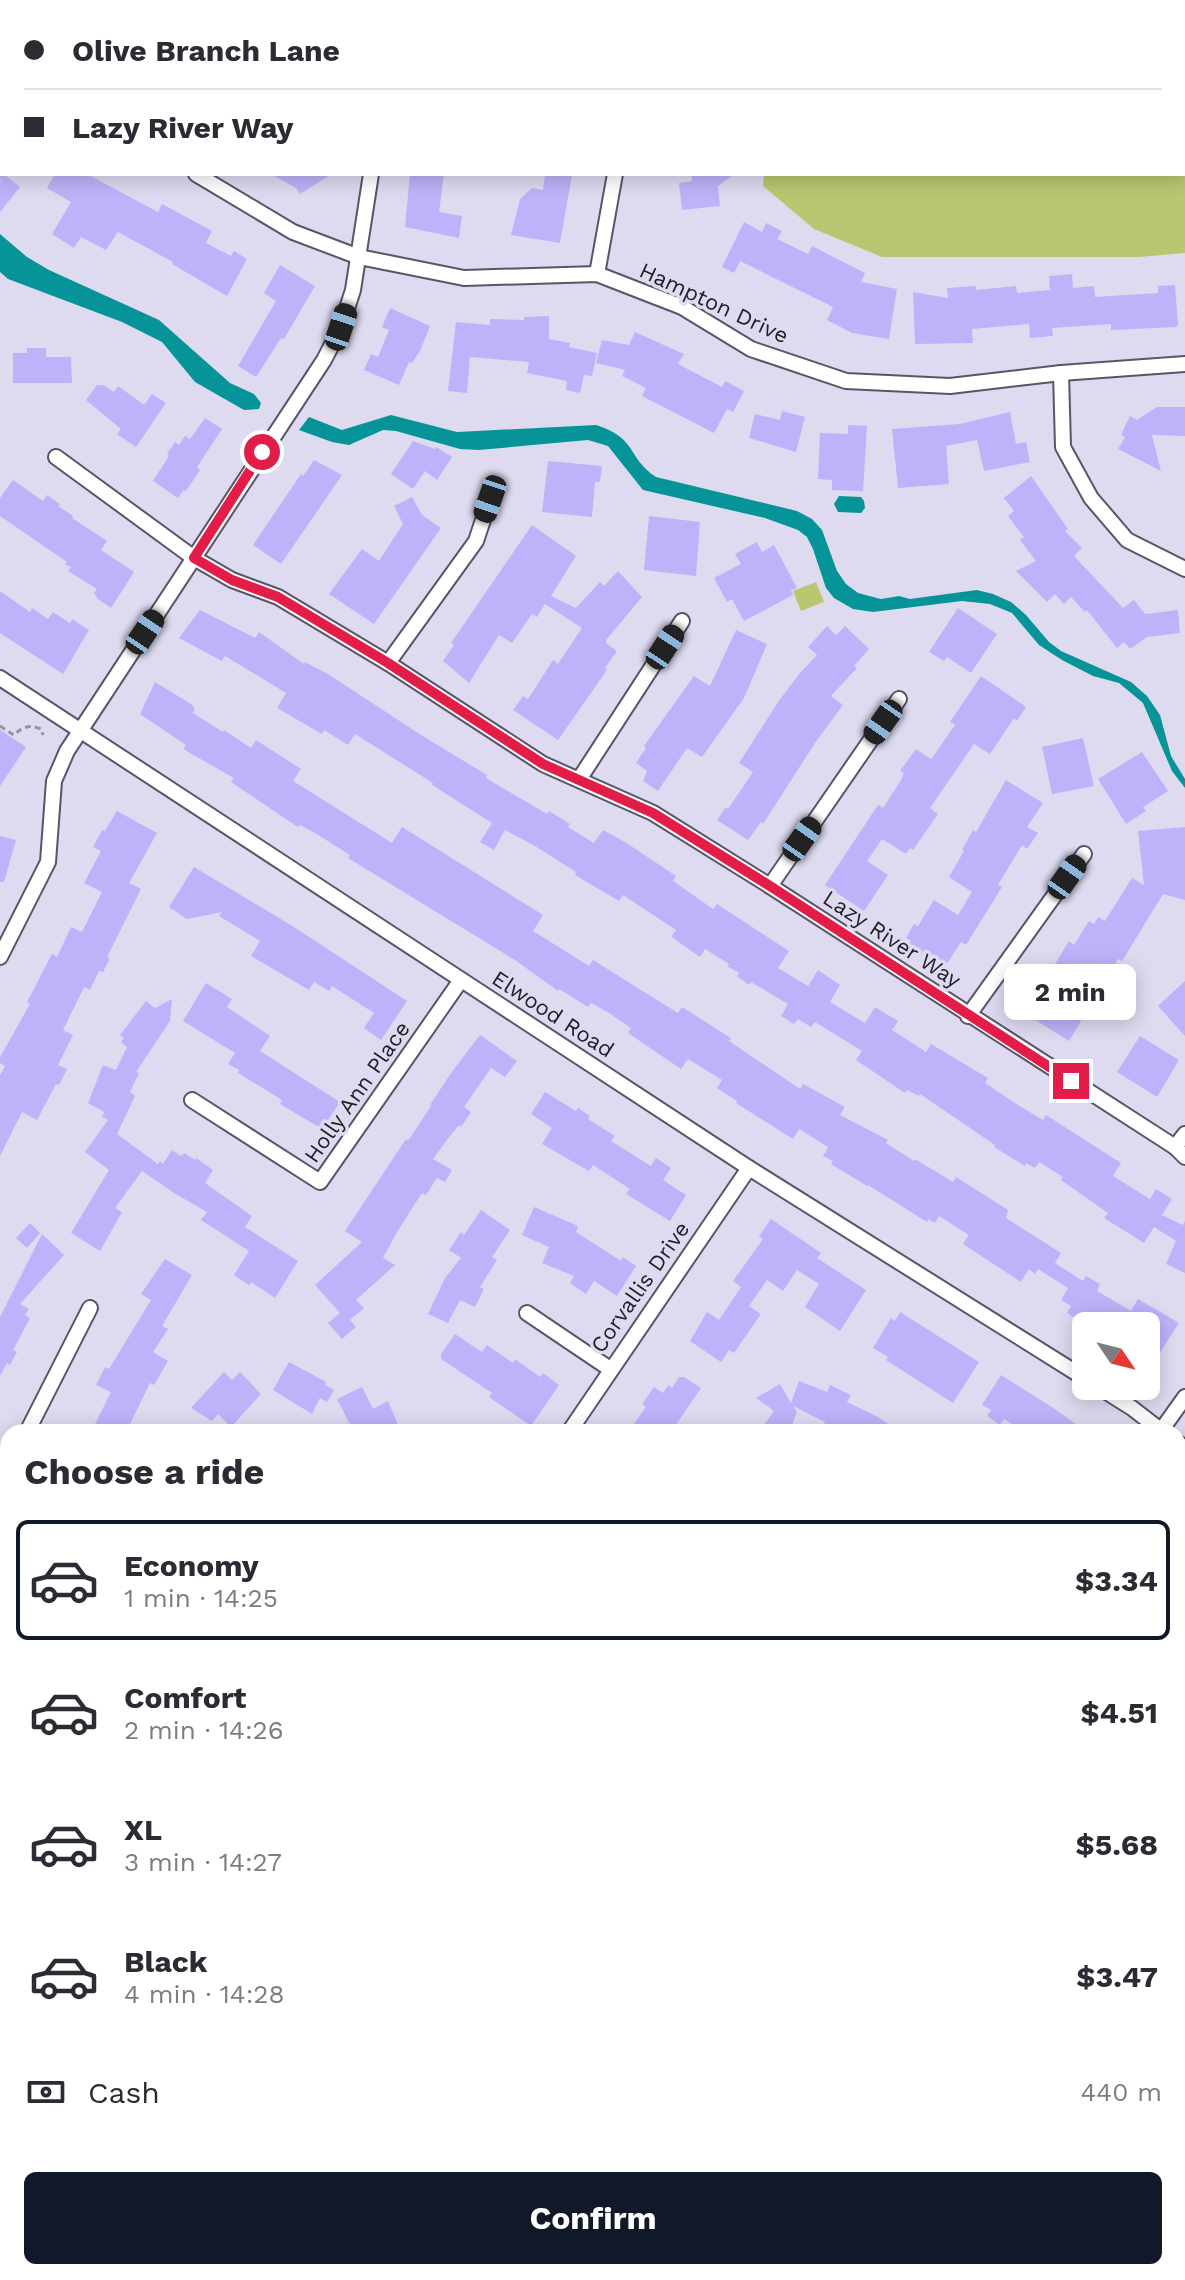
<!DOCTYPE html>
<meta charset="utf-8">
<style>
body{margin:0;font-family:"Work Sans",sans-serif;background:#f7f7f7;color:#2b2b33;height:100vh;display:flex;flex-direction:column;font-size:30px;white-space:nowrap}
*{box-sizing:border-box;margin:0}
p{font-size:26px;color:#7c7c81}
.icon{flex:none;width:44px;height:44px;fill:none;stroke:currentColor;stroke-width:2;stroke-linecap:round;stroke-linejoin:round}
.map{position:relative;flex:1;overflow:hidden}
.panel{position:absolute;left:0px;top:1424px;width:1186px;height:856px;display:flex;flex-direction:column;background:#fff;border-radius:24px 24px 0 0;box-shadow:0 4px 20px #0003}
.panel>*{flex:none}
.top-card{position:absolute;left:0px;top:0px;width:1186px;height:176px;box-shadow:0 4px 20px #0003;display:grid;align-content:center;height:176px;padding:0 24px;background:#fff}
.needle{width:52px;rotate:125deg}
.tools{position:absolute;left:1072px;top:1312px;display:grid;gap:16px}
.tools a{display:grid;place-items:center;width:88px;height:88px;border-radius:12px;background:#fff;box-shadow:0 4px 20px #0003;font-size:40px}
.end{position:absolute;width:36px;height:36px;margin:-18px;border:10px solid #e11d48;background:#fff;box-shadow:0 0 0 4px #fff}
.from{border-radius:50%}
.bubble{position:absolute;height:56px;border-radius:12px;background:#fff;box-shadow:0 4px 20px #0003;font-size:26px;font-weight:700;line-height:56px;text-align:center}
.car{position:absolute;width:24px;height:48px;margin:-24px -12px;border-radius:10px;box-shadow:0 0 6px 2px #0007;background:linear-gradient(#222 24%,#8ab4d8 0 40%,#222 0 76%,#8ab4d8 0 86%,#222 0)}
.top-card b{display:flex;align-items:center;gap:28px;height:76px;font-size:30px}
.top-card b+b{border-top:2px solid #e1e1e2}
.top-card i{width:20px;height:20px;background:#2b2b33}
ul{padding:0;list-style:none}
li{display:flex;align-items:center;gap:24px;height:120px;margin:0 16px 12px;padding:0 8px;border:4px solid transparent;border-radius:12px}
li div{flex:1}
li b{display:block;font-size:30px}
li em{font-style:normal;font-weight:700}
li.selected{border-color:#111827}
li>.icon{width:72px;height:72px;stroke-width:1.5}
h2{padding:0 24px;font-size:36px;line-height:96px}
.pay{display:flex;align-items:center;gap:20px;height:88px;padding:0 24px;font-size:30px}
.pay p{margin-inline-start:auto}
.button{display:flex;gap:16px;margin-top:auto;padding:16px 24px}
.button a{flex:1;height:92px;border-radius:12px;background:#111827;color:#fff;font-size:32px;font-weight:700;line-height:92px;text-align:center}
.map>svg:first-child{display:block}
.green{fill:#bac771}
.water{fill:#079499}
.building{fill:#bfb2fa}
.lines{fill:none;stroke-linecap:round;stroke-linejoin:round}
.street-casing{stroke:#585567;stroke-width:18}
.primary-casing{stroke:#585567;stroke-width:26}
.path{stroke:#9694a4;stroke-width:3;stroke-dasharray:6 4;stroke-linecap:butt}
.street{stroke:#fff;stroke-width:14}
.primary{stroke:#fff;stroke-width:22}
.route{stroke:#e11d48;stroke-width:10}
.labels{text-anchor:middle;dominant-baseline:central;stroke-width:7;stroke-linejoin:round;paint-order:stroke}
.street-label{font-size:22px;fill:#212028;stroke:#dedbf1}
</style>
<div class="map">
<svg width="1185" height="2280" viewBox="0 0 1185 2280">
<rect width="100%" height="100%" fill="#dedbf1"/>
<g class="green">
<polygon points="845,0 1185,0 1185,253 1139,257 882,257 814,229 763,186 764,174 1184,174 1184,2 843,2"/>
<polygon points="816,582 824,602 801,611 793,591"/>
</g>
<g class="water">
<polygon points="0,234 27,257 49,270 159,320 230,383 254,394 261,403 259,409 244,410 195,382 162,342 122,322 8,279 0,272"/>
<path d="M 391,415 L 457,432 L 596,425 C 638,438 627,458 656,477 L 797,511 L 812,519 L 822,530 L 837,571 L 846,584 L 858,593 L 881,599 L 899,596 L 910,599 L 977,590 L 993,594 L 1011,602 L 1026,615 L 1049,642 L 1061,651 L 1131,682 L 1147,696 L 1160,715 L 1171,756 L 1185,779 L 1185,788 L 1172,771 L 1143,703 L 1119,683 L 1093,676 L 1062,660 L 1039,645 L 1012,613 L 990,604 L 962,601 L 873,612 L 853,609 L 834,598 L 826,588 L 813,549 L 807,537 L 798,530 L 765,518 L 643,490 L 608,446 L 588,440 L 479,450 L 460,449 L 396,431 L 383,430 L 349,445 L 332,442 L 299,430 L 309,417 L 342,430 Z"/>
<polygon points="839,496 861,497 864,501 865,508 861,513 838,512 834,504"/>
</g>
<g class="building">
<polygon points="0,171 20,187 0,212"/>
<polygon points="55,174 87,174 158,212 162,204 212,231 206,243 231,256 234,251 247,259 227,296 172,264 173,262 118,232 106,250 81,237 74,248 52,234 71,202 47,188"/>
<polygon points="271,174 332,174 300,194 296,188"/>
<polygon points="410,174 444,174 439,212 462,216 459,238 405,227"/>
<polygon points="545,174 572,175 560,243 511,235 520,199 532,188 543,190"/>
<polygon points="691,174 735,174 718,186 720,206 682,210 679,183 692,181"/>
<polygon points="744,222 762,232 766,223 782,231 777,239 808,254 812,246 865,273 861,282 897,289 889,339 852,333 827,320 833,307 740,261 734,273 722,267"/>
<polygon points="280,265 315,286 284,339 281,338 256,377 238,366 276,301 264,293"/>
<polygon points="1072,274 1073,288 1094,286 1095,297 1158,293 1158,286 1175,285 1178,325 1176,327 1111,330 1111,324 1052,328 1053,336 1030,338 1029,324 972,329 973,343 915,344 913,292 948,298 947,288 976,286 976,290 1016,286 1017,293 1050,290 1049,276"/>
<polygon points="390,308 430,326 420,351 412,363 409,362 399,385 364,370 371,354 378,357 389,330 382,327"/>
<polygon points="549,316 549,339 570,343 569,347 597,353 592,376 584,375 580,393 566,390 567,381 527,373 529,362 470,357 467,393 448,391 456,322 490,325 490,319 524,320 524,317"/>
<polygon points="635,332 684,354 678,364 722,387 725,381 744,391 733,412 727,409 714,433 642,396 646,388 622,376 625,370 596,363 602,340 629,345"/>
<polygon points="27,348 46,348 46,357 71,357 72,383 13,383 13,353 27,353"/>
<polygon points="97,385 103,385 114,392 118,386 144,405 152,394 166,403 136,447 117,434 121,429 86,400"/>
<polygon points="1157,407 1185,407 1185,436 1152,435 1161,471 1118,449 1125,437 1121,435 1130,416 1137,420"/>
<polygon points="782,411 805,417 796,452 749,438 755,414 780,420"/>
<polygon points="1010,412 1016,444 1026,442 1030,462 984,471 977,440 946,446 949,484 898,488 892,429 960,424"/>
<polygon points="205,418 222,429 197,467 200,470 186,491 184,490 178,498 153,481 169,456 167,454 175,442 179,445 185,436 190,439"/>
<polygon points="848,425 867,426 863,491 832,490 832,480 818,479 820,433 848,434"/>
<polygon points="413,441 435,449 436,447 452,457 437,480 425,471 413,489 391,474"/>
<polygon points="314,460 342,475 281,564 253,545 301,474 303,476"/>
<polygon points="548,461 602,466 600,482 595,482 592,517 542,512"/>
<polygon points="1031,476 1068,529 1065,531 1082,548 1074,556 1123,608 1134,600 1145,614 1178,610 1180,633 1147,637 1130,649 1124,642 1117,648 1087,610 1085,612 1071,597 1064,604 1055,594 1047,602 1016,571 1036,561 1020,540 1024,537 1008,516 1014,511 1004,498"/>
<polygon points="13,480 43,501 47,495 60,504 58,506 73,516 72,518 107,541 101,550 134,572 111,608 98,599 94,593 97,589 68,571 71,567 65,564 67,562 0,516 0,498"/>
<polygon points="412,497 422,515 441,528 374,624 329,594 362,549 379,561 403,524 394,506"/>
<polygon points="649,516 700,522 696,576 644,570"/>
<polygon points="532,525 576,556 551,596 576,608 600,582 604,586 618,571 642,597 606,640 606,643 617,651 605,668 607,670 558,740 513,710 523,696 528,699 553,660 558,664 582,628 545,604 537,617 532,614 512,643 499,635 469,683 443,661 454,645 451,643"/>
<polygon points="757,542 762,552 774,545 797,588 791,590 793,595 744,621 732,599 727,602 714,578 741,564 735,554"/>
<polygon points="0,591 30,612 32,608 48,619 53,612 70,623 72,619 89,630 63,674 0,633"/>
<polygon points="958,608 997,634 971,673 947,657 944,661 929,652"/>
<polygon points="200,610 255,638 259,632 304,664 305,662 328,674 421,735 487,775 486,778 547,814 549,811 570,824 568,827 594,843 603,830 625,842 676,876 673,881 713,909 717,904 789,951 778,968 808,986 818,970 840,985 830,1002 865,1023 875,1007 898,1021 892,1030 926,1052 931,1044 988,1078 985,1083 1018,1105 1043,1120 1046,1115 1121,1163 1113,1176 1150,1199 1156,1189 1172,1199 1162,1215 1183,1225 1185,1221 1185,1273 1166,1264 1176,1241 1154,1227 1144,1243 1104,1218 1108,1213 1061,1180 1063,1177 1039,1162 1035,1168 1026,1163 1025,1166 994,1147 995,1145 920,1094 919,1096 907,1090 905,1093 856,1060 862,1051 815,1022 811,1027 798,1019 794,1024 781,1016 788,1004 751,982 749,985 737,976 739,973 727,966 729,964 705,949 700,957 673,938 672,936 676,930 623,895 619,901 575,875 576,872 535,846 505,830 494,850 480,842 492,823 432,785 433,783 355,734 348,745 324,730 322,734 277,708 286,693 225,656 222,661 179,638"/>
<polygon points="827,626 836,635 845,626 869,649 854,666 857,668 831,696 843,705 815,743 763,824 761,822 748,840 717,820 726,807 728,809 753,772 739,763 778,702 800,673 817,655 808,647"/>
<polygon points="736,630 767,644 744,698 702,757 687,748 658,791 643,781 647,771 636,763 646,748 644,746 694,676 710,686"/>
<polygon points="981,676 1026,707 1017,721 1014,718 990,754 974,744 930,808 938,814 913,850 910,848 906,854 882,839 867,861 888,875 864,911 825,885 878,805 883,808 901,780 904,773 900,771 916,749 931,759 934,755 955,725 950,722"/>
<polygon points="155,682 191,704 195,709 193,713 223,732 224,730 251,748 256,740 301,769 293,781 392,843 402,827 543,915 533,931 589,966 593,960 678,1013 682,1007 731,1038 729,1041 800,1089 803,1084 845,1107 840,1115 888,1140 886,1143 914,1161 915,1159 953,1182 956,1177 1008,1210 1006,1218 1061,1253 1055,1263 1083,1281 1086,1276 1100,1284 1097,1291 1131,1311 1138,1299 1179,1323 1146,1374 1146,1326 1088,1326 1067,1313 1071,1306 1061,1300 1068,1288 1038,1269 1035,1274 1029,1269 1021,1282 963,1244 969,1235 939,1216 935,1223 928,1219 927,1222 868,1185 867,1186 831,1164 833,1161 823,1156 828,1147 799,1129 793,1139 736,1103 737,1101 717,1088 722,1080 688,1059 681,1069 628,1033 631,1028 609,1013 591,1003 588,1007 559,989 558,991 515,960 348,858 350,855 315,833 300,825 298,827 277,813 231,782 234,778 183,749 186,745 140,714"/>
<polygon points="0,730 26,747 0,786"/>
<polygon points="1083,738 1094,786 1052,794 1042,747"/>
<polygon points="1142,752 1168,791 1143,807 1146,811 1126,824 1098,779"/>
<polygon points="1006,780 1043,803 1027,827 1038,833 1027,849 1022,845 998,885 1002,887 966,945 961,942 947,964 924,950 921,955 907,947 911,941 906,938 914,924 918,926 934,900 958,915 972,892 949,877 964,851 962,850 973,830 976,832"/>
<polygon points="117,811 157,833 129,883 141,889 107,957 110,958 103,972 99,971 90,990 84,987 63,1030 73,1035 58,1065 67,1069 59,1085 56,1084 37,1120 22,1112 0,1156 0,1075 5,1066 0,1063 0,1057 30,1004 27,1002 52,954 57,957 71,927 82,932 102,892 84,883 101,851 93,847 102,830 105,831"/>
<polygon points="1185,827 1185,900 1163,894 1122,961 1118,959 1069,1041 1029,1016 1044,993 1039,990 1069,941 1074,945 1089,921 1094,924 1098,917 1105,921 1132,878 1144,885 1138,831"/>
<polygon points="0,836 16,840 4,882 0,882"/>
<polygon points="194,867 294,927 407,1001 381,1040 364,1028 374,1013 332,986 329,991 314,982 309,990 251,956 260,941 219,916 222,912 187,919 169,907"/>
<polygon points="1185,981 1185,1036 1158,1006"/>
<polygon points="206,983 232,999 227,1007 270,1036 260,1051 340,1102 322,1129 280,1104 282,1100 238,1073 239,1070 228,1064 235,1053 183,1021"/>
<polygon points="172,999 170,1021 136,1072 139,1073 130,1092 135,1096 117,1134 158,1164 160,1161 163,1164 172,1150 181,1156 184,1153 195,1160 196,1158 213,1170 205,1183 252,1216 245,1227 298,1261 275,1298 251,1282 249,1285 234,1275 249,1251 201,1220 207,1212 174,1193 142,1171 115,1208 122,1212 100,1251 71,1233 109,1170 85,1152 108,1120 102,1117 104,1112 88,1103 103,1065 116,1070 127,1047 121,1042 124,1038 120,1035 146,1001 155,1008"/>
<polygon points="480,1035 517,1061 505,1077 491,1068 464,1107 471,1112 461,1127 459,1125 450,1136 433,1159 452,1170 445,1182 437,1178 426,1195 422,1193 397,1232 383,1258 395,1265 356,1300 364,1308 350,1320 356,1327 342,1339 328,1323 340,1313 315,1285 362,1242 345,1231 406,1139 408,1141 431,1106 430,1105 451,1073"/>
<polygon points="1140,1036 1179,1060 1157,1097 1117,1072"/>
<polygon points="545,1092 576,1111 578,1108 590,1116 588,1119 615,1136 611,1141 651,1166 656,1158 671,1168 663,1180 686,1195 670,1221 626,1194 630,1189 593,1165 589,1171 542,1144 552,1128 531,1114"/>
<polygon points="534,1207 578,1226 576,1232 621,1261 623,1257 636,1266 617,1296 594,1281 586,1294 570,1283 574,1276 542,1263 549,1247 522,1235"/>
<polygon points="481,1210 510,1230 492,1257 497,1260 480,1287 484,1289 475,1307 460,1300 448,1323 428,1314 445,1278 461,1258 449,1250 461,1232 464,1235"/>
<polygon points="771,1219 821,1253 817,1258 866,1290 840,1331 805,1307 819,1284 797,1270 783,1291 767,1280 749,1306 761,1314 734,1353 729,1350 721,1362 690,1341 707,1312 719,1320 741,1287 733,1281 763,1239 759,1236"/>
<polygon points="30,1223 40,1233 27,1248 16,1238"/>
<polygon points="42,1234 64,1255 20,1304 29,1309 25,1315 30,1318 13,1350 17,1352 10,1365 7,1363 0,1376 0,1317"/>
<polygon points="165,1259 192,1275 162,1326 168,1329 153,1352 168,1361 154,1385 150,1383 126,1432 91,1432 111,1392 96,1385 105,1367 109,1369 151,1300 141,1294"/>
<polygon points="900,1312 979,1362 953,1403 886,1360 888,1357 873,1348 891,1318 895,1321"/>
<polygon points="455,1334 482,1352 487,1345 513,1363 515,1359 540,1377 543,1373 559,1385 531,1426 489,1397 492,1393 441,1359 441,1354"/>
<polygon points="289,1362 326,1382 325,1385 334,1390 327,1402 320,1398 312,1414 273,1390"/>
<polygon points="224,1372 232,1380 240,1372 261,1394 231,1427 218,1414 212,1421 191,1408"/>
<polygon points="1001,1375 1055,1409 1087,1432 1025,1432 1004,1419 1000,1425 987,1416 991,1410 982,1405"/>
<polygon points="679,1377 684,1377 701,1388 671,1432 628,1432 646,1407 642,1404 654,1387 663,1393 668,1385 672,1388"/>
<polygon points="799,1381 827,1392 830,1385 851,1395 847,1402 878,1417 900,1432 829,1432 822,1428 825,1422 793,1406 797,1412 789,1432 759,1432 774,1411 756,1398 780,1384 791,1403"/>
<polygon points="362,1387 373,1409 388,1401 401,1432 354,1432 337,1399"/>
</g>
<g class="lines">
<defs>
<g id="street">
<polyline points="3,0 5,2"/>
<polyline points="80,2 81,0"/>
<polyline points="399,2 400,0"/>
<polyline points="670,2 672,0"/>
<polyline points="196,174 293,232 359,257 464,278 597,274 682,307 751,349 846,381 950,386 1061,373 1185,364"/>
<polyline points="597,274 615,174"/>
<polyline points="1061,373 1063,447 1091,498 1127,540 1185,569"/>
<polyline points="56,457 194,558 232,580 278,597 388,663 543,764 653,813 770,886 1175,1147 1185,1157"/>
<polyline points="388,663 476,541 490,499"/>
<polyline points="0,678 749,1168 1086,1379"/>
<polyline points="580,778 682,621"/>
<polyline points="770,886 899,699"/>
<polyline points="0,957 48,862 54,781 67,751 324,360 341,327 353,290 371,174"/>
<polyline points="968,1016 1084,854"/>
<polyline points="192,1100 320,1182 461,980"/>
<polyline points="1175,1147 1185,1134"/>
<polyline points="527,1313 610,1369"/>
<polyline points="1097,1386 1132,1408 1163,1432"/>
<polyline points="27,1432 90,1308"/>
<polyline points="569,1432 749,1168"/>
<polyline points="1160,1432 1185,1397"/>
<polyline points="1178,1443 1185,1448"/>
<polyline points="0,1484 8,1468"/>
<polyline points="0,1663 8,1662"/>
<polyline points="1178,1735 1185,1740"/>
<polyline points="0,1904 8,1902"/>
<polyline points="1178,2053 1185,2070"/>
<polyline points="0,2256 8,2244"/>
<polyline points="667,2272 669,2280"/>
<polyline points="259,2280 263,2272"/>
</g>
<g id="primary">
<polyline points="1178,2260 1185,2258"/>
<polyline points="837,2272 848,2280"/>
<polyline points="1098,2280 1129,2272"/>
</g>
</defs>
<use href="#street" class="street-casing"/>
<use href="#primary" class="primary-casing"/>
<g class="path">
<polyline points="1024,2 1027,0"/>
<polyline points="1184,107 1185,107"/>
<path d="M 0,726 L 14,735 C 22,727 30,724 41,729 L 43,735"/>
</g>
<use href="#street" class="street"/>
<use href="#primary" class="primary"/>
</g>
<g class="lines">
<polyline class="route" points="262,452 194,558 232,580 278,597 388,663 543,764 653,813 770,886 1071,1081"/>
</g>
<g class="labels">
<g class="street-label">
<text transform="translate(714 303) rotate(25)">Hampton Drive</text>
<text transform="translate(892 939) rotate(33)">Lazy River Way</text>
<text transform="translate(553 1014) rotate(33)">Elwood Road</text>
<text transform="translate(357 1092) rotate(-55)">Holly Ann Place</text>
<text transform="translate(640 1287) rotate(-55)">Corvallis Drive</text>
</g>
</g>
</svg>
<div class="tools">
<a><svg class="needle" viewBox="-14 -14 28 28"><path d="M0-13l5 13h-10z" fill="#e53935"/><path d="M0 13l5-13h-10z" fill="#7c7c81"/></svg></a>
</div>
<i class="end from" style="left:262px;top:452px"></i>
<i class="end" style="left:1071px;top:1081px"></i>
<div class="bubble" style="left:1004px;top:964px;width:132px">2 min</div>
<i class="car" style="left:341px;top:327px;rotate:18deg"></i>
<i class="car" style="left:490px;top:499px;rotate:199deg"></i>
<i class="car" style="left:145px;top:632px;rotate:34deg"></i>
<i class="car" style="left:665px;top:647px;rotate:33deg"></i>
<i class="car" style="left:883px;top:722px;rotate:215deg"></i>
<i class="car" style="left:802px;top:839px;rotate:35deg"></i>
<i class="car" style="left:1067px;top:877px;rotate:35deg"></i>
<div class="top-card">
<b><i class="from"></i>Olive Branch Lane</b>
<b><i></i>Lazy River Way</b>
</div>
<section class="panel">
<h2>Choose a ride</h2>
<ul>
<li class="selected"><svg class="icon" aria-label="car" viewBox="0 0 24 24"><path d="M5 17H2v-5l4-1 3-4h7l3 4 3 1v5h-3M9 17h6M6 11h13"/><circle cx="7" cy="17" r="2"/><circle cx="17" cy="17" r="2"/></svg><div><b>Economy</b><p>1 min · 14:25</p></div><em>$3.34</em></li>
<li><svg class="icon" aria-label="car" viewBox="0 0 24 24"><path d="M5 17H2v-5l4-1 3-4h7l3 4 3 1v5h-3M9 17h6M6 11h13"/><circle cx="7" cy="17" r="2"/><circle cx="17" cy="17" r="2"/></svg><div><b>Comfort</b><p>2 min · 14:26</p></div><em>$4.51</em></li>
<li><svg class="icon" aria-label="car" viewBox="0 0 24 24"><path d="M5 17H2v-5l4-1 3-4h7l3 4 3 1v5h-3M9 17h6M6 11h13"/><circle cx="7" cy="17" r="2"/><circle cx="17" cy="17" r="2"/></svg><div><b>XL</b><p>3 min · 14:27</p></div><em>$5.68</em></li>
<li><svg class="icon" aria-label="car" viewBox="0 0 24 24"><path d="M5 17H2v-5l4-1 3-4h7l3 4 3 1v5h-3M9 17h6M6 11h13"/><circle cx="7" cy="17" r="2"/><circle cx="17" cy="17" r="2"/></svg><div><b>Black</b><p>4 min · 14:28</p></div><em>$3.47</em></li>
</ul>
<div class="pay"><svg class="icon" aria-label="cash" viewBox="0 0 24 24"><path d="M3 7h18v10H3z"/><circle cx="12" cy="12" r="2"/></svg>Cash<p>440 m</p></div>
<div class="button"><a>Confirm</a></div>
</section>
</div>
